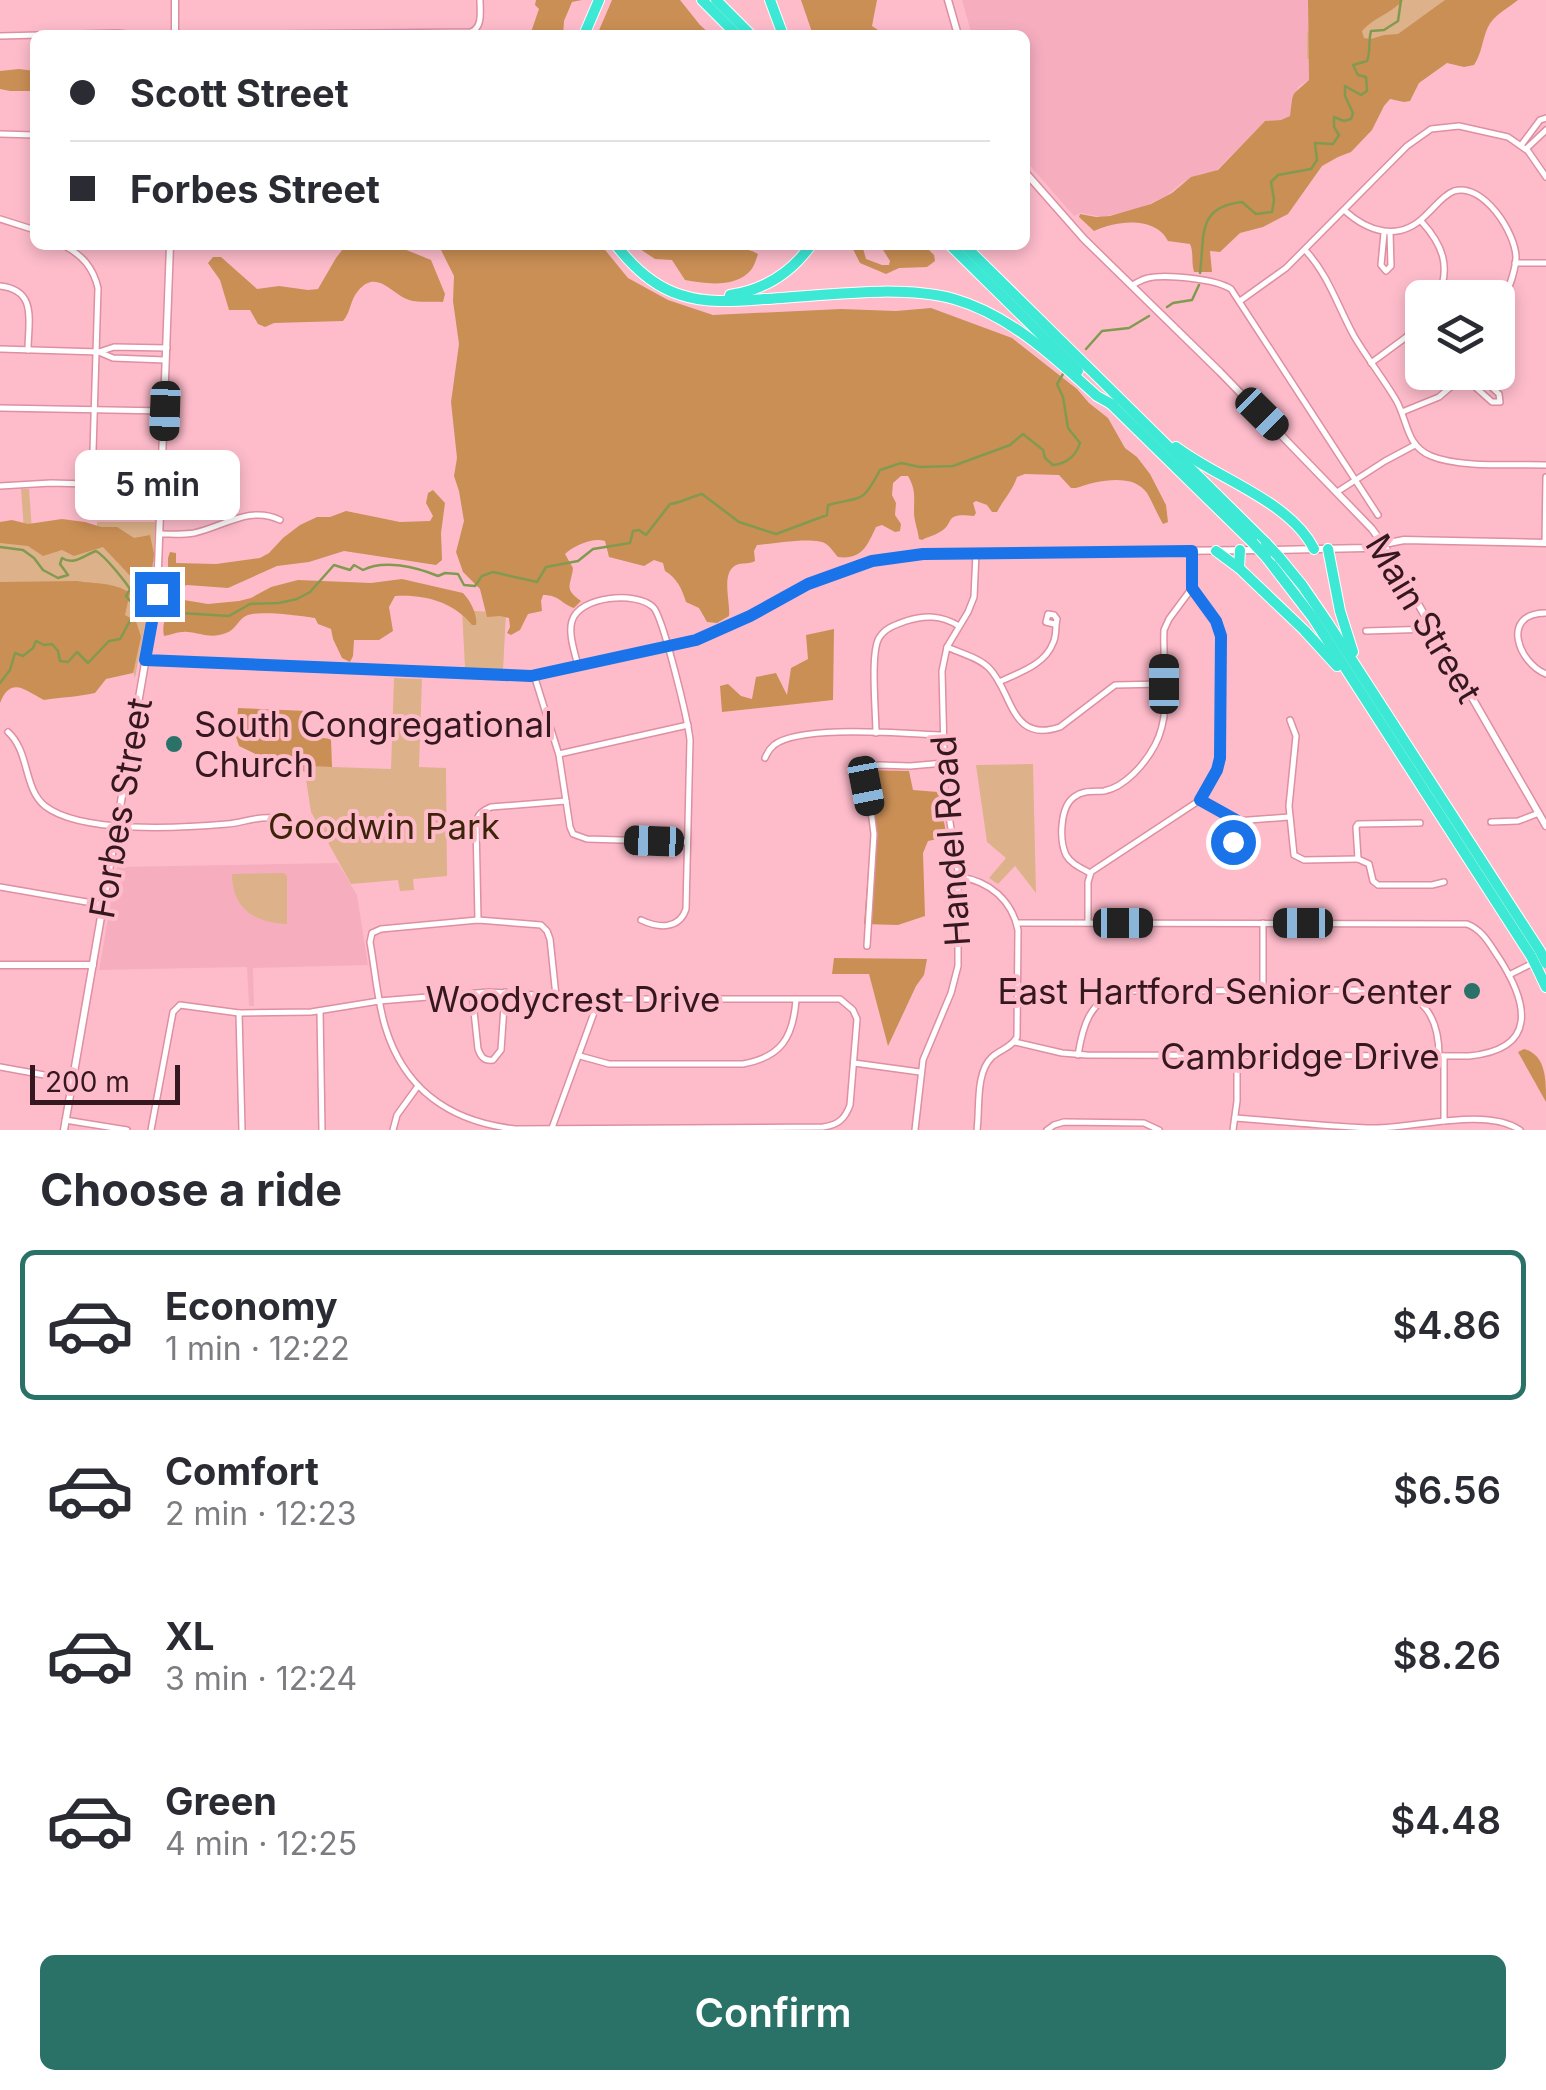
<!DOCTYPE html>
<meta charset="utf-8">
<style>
body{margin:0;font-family:Inter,sans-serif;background:#f7f7f7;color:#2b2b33;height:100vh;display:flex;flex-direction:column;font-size:38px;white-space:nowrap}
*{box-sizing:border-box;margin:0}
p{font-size:32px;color:#7c7c81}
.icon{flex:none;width:55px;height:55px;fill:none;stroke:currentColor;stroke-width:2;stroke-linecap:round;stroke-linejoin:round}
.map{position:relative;height:1130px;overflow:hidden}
.details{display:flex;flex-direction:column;background:#fff;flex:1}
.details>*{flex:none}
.top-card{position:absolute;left:30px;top:30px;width:1000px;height:220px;border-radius:15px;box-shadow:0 5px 15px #0003;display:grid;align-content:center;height:220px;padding:0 40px;background:#fff}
.controls{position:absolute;left:1405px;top:280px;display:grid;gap:20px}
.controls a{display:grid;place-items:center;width:110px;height:110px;border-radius:15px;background:#fff;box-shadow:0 5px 15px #0003;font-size:50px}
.scale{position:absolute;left:30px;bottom:25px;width:150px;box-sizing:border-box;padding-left:10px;border:5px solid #35171f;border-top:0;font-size:28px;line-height:35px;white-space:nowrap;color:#35171f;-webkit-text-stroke:8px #febccb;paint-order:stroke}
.end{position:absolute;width:45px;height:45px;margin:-22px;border:12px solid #1a73e8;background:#fff;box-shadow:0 0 0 5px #fff}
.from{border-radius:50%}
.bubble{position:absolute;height:70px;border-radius:15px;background:#fff;box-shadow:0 5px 15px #0003;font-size:32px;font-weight:600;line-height:70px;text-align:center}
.car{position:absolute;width:30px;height:60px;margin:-30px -15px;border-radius:12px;box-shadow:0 0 8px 2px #0007;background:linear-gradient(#222 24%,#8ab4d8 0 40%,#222 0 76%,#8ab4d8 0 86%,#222 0)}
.top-card b{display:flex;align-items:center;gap:35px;height:95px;font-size:38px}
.top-card b+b{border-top:2px solid #e1e1e2}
.top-card i{width:25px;height:25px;background:#2b2b33}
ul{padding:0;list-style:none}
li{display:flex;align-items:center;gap:30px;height:150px;margin:0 20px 15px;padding:0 20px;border:5px solid transparent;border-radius:15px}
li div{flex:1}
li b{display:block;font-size:38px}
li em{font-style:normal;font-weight:600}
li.on{border-color:#2a7168}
li>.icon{width:90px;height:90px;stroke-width:1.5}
h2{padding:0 40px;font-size:45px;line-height:120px}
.primary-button{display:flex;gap:20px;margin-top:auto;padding:20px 40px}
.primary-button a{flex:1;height:115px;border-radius:15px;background:#2a7168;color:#fff;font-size:40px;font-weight:600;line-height:115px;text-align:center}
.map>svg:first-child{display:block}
.built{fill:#f6aebf}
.green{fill:#ddb28a}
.forest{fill:#ca8f55}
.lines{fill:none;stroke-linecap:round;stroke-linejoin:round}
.stream{stroke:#829a50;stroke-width:2.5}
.street-casing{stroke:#de8fa2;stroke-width:8}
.secondary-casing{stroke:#de8fa2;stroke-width:9}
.highway-casing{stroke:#fff;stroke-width:12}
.street{stroke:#fff;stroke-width:5}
.secondary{stroke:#fff;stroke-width:6}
.highway{stroke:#3de8d5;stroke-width:10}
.highway-bridge-casing{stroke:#fff;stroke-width:12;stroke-linecap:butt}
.highway-bridge{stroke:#3de8d5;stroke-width:10}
.route{stroke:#1a73e8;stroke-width:12}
.poi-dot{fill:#2a7168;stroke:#febccb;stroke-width:4}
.labels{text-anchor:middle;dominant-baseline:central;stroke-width:8;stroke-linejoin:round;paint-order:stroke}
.street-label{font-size:35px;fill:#35171f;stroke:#febccb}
.poi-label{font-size:35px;fill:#35171f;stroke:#febccb;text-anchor:start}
.park-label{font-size:35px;fill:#3c2309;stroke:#febccb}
</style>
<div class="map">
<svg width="1546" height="1130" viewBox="0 0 1546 1130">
<rect width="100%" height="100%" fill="#febccb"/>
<g class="built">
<polygon points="962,0 1308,0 1309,80 1298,87 1290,116 1281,120 1265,121 1215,172 1200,174 1182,183 1166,196 1139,209 1102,217 1081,213 1074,216 1025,160 1025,35 972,35"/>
<polygon points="338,863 357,895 368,965 253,968 254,1006 249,1006 247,967 99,970 117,867"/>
</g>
<g class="green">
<polygon points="1347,0 1517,0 1468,36 1449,58 1307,59 1307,32 1329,25"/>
<polygon points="21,489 29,489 32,531 97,538 97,522 155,522 154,562 117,562 138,582 150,580 147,597 150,598 135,678 132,668 0,584 3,583 0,582 0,532 24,531"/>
<polygon points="462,610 506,613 503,671 465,668"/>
<polygon points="394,678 422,679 419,767 446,768 447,876 413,879 414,890 400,891 398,880 351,884 311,812 304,766 391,769"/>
<polygon points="1033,764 1036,893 1015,866 998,884 989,878 1006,858 987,842 976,765"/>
<path d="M 284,873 L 287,876 L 287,924 C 254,923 232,908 232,874 Z"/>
</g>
<g class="forest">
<polygon points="536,0 582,0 572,2 564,21 563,35 530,35 539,9 535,5"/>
<polygon points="612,0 680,0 700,25 711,35 597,35"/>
<polygon points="801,0 877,0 872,26 878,30 879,35 813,35"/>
<path d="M 1308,0 L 1403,0 C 1391,14 1374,17 1362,31 L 1364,38 L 1371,39 L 1384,35 L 1398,34 L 1445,0 L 1518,0 C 1508,8 1494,15 1488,27 C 1482,40 1482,53 1474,65 L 1464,67 L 1447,63 L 1419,83 L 1410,101 L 1404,102 L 1390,99 L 1384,106 L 1372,130 L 1351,152 L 1338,157 L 1322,166 L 1288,214 L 1263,227 L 1240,233 L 1220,252 L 1210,251 L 1212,272 L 1194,272 C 1191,262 1194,253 1190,244 L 1168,241 C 1156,216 1116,220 1094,231 L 1079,217 L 1080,214 L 1096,217 L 1110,216 L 1151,204 L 1172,193 L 1191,177 L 1218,170 L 1265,121 L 1281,120 L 1290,116 C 1294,88 1290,98 1309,80 Z"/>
<polygon points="19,69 35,71 35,91 10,91 0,89 0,71"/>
<path d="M 346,245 L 366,245 L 372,249 L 404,249 L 431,260 L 445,294 L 443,302 C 433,301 419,303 409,300 C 392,295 377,268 358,291 C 350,300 351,312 343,321 L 274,323 L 265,327 L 258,324 L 250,310 L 229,310 L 220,280 L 208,263 L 213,257 L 221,257 L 257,289 L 279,286 L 308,290 L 318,289 L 336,258 Z"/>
<path d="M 454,245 L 601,245 L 628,278 L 668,300 L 713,315 L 841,309 L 896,311 L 931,308 L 1012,338 L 1077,389 L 1089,403 L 1108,418 L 1125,448 L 1137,457 L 1150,474 L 1166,505 L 1168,522 L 1163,524 C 1157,514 1153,503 1147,493 C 1133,472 1096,481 1076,488 L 1071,488 L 1059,475 L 1025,474 L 1017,477 C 1013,490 1003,500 997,512 L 992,512 L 987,505 L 976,501 L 973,503 L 976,513 L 974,516 C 941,512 957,524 938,533 C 933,536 927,537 922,540 L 919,539 C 918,530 914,521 914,512 C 914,497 916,490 908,476 L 901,476 L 893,483 L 892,495 L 896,503 L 895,515 L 901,524 L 900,531 L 895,532 L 882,525 L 876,527 C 867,546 862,560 838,557 C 834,553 831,547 826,544 C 815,536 772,544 757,545 L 754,551 L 755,561 C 750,564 744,563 739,564 C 719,569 731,603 729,616 L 717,623 L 707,622 L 699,608 L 686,602 C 682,589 677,578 665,571 L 663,563 L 654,560 L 644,566 L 609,557 L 605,541 C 593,537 573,546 565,554 L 573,568 C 571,586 563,588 581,601 L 574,608 C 561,604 560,595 543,595 L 541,601 L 542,611 L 528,614 L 520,630 L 511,635 L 507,633 L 510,627 L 509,618 L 500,616 L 487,617 L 480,589 L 463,572 L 456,552 L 464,521 L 459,491 L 454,476 L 457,458 L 451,402 L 459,344 L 453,301 L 454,276 L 441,250 Z"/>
<path d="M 634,245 C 660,245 740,241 758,254 C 756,259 755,265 751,270 C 736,288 706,284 685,280 L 672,260 L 655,259 Z"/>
<polygon points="851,245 862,245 866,259 882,265 889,265 890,261 880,245 924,245 934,255 935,261 927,267 899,268 886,274 860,263"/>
<polygon points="433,490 445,503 441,533 442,560 436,565 344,551 309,562 277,566 228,588 187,585 171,590 168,588 168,558 170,552 176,553 176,563 216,564 260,558 269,553 283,538 300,525 317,517 330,517 346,511 400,522 430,521 433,516 426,503 428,493"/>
<polygon points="62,519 85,522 101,527 117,527 134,538 150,535 154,554 151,579 138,582 135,581 103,547 74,556 62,550 43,556 28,546 0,543 0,522 12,520 28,524"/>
<path d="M 402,579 L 463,593 C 470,600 478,615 476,625 L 472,625 C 454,602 424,594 395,596 L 389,607 L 393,631 L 379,640 L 354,640 L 353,656 L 350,662 L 342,658 L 333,639 L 331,629 L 318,624 L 315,618 C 302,616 254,609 244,617 C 237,622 235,630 226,633 C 211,639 201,633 187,632 C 180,631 171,635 164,636 C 161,622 168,609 178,599 L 208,604 L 239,601 L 251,598 L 271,587 L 298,580 L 371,583 Z"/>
<path d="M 77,581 C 95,584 114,582 130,593 L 125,615 L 136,621 L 141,637 L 133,673 L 106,679 L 95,693 C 78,697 61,697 44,700 C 26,691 11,675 0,703 L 0,582 Z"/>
<polygon points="834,629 833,700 722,712 720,686 728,684 741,696 752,699 756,677 776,673 787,695 791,668 808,659 806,635"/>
<polygon points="238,708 307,711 307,736 331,739 332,767 305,766 305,772 264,758 239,746 236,737"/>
<polygon points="861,770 909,771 913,790 938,792 947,837 928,841 923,853 925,916 898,925 864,924 871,833"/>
<polygon points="834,958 927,959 924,975 916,986 888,1046 869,974 832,974"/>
<path d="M 1524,1049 C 1546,1055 1546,1079 1546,1102 L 1518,1052 Z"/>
</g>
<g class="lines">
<g class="stream">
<path d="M 1200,273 C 1205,236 1196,207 1242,202 L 1256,214 L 1272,212 L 1274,200 L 1271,182 L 1278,175 L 1311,169 L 1317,160 L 1315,143 L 1333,144 L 1339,135 L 1334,127 L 1334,117 L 1344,121 L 1351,119 L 1353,113 L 1345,96 L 1345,86 L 1361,95 L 1367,91 L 1366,77 L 1358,75 L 1353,65 L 1367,61 C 1371,51 1368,42 1371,31 L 1384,30 L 1398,21 L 1401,0"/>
<polyline points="1167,307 1173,303 1192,300 1199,285"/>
<polyline points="1086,349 1102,331 1129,328 1149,316"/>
<path d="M 0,547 L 23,550 L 34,558 L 43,570 L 58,578 L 68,575 L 60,564 L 62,558 C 74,566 84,555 96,551 C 105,556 124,580 130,589 L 126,596 L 130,601 L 135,599 L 142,610"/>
<path d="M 0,683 L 10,670 L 15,653 L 23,656 L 33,648 L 36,641 L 44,645 L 52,644 L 58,651 L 60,661 L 68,662 L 77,652 L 88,663 L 109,641 L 120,639 C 130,623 127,617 148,611 L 229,616 L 250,604 L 279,603 L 297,599 L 310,592 L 334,565 L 350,570 L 354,565 L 363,570 C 384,559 416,567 438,576 L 445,573 L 458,574 L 464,585 L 475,586 L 482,576 L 493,572 L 537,582 L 546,567 L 578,561 L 593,549 L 630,543 L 633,531 L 639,530 L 646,535 L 670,504 C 681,503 690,497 702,494 L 739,522 L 776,534 L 827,515 L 828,505 C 863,496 862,504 880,470 L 901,463 L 920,467 L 953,466 L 1010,445 L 1023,434 L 1043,450 L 1045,458 L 1053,465 C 1066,464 1076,456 1080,443 L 1068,428 L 1063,397 L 1057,384 L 1063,374"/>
</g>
<defs>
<g id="street">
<path d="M 171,35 L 471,32 C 483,27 480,12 480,0"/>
<polyline points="0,36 118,33 136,35"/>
<polyline points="0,134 35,135"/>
<polyline points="1522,144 1540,120 1546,118"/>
<polyline points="1526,149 1546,130"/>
<path d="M 1344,210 C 1368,232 1399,242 1425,216 C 1434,208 1443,195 1454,191 C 1483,182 1516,233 1516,258 C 1515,277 1504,298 1498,316"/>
<polyline points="0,219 35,230"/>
<path d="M 1421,221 C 1443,245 1451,266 1438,298"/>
<polyline points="1384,233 1381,265 1386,271 1391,266 1390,232"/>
<path d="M 63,245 C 82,255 93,267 98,288 L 92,484"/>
<path d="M 1305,250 C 1328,274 1338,307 1354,336 C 1367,358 1383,378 1396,400 C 1408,421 1406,446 1431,456 C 1460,468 1514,464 1546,465"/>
<polyline points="1515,263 1546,263"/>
<path d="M 1132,285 C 1139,282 1140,280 1148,278 C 1166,274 1216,279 1231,289 L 1378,515"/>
<path d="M 0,286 C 38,290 28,322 28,350"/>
<polyline points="1240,301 1286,268 1407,146 1431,129 1459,126 1508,137 1528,151 1546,177"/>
<polyline points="0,349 99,352 113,358 165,360"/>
<polyline points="99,352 114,347 167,348"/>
<polyline points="1371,363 1405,338 1422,322"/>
<polyline points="1464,377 1492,402 1500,402 1499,394 1475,372"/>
<polyline points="0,408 165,411"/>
<polyline points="1402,412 1439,397 1468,372"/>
<polyline points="0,486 51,483 162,486"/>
<polyline points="1337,492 1385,461 1415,445"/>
<path d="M 161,534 C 172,534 183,535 194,533 C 223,527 250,505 280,520"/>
<polyline points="1545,543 1546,477"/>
<path d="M 1546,613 C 1500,613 1518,663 1546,674"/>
<polyline points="1366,631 1433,629"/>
<path d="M 947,647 C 960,653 978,657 989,668 C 1013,692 1010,744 1060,727 L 1115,685 L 1164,684"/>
<path d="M 578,666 C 575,653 568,634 572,621 C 579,596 636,591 653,607 C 663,616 688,721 690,740 L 686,909 C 679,930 658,928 641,920"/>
<polyline points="534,675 559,755 570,827 573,834 587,839 687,842"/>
<path d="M 999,682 C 1018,673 1045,665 1053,643 C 1057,635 1055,626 1057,619 L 1054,615 L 1048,614 L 1046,622 L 1054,624"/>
<polyline points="1290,720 1296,736 1289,806 1294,855 1304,860 1358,859"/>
<path d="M 8,732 C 30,752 23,788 45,806 C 81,834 182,828 227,824 C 242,823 257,816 273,818"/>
<path d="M 876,733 C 876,713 870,653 879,638 C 885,628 895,625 906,621 C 925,615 941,615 959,626"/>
<polyline points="559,754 688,725"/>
<path d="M 765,758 C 768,752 768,750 774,745 C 801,724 907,734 943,735"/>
<polyline points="1200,800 1236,821 1289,817"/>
<polyline points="1491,822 1518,821 1539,813"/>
<polyline points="1228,853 1222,857 1225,863 1231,859 1228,853 1233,839 1236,821"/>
<polyline points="1358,859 1369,864 1373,881 1378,885 1432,885 1444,882"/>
<polyline points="1358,859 1356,827 1358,824 1420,823"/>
<path d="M 1090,873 C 1081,868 1071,864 1066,855 C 1059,840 1060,807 1074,797 C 1083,790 1093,792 1104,791 C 1125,787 1145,764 1155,745 C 1173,712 1162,666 1164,630 L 1169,619 L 1192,588"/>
<path d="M 960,877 C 989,881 1012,900 1018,930 L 1017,1037 C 1011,1048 1001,1049 992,1057 C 975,1073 980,1109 977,1130"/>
<polyline points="0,887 104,905"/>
<path d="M 478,920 L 476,823 C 478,814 482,811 491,807 L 566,801"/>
<polyline points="1088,923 1088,882 1091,872 1197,802 1214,776 1221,758 1221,633 1214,617 1192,588 1192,551"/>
<polyline points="867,946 874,834 866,772 870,767 879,765 910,766 944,763"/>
<polyline points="1509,975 1533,963"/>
<polyline points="1263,990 1263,923"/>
<path d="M 472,993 L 478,1049 C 481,1057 484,1061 493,1060 L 501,1050 L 505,992"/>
<polyline points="320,1011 322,1130"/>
<polyline points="239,1013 242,1130"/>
<path d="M 1015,1042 L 1062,1053 L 1087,1055 L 1469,1056 C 1539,1049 1528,1003 1499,958 C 1490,945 1483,930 1467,924 L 1017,923"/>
<path d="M 1078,1055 C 1083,1025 1089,1002 1120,991 L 1382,990 C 1424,992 1439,1017 1439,1056"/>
<path d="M 580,1056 L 609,1064 L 743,1064 C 781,1057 793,1038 796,1000"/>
<polyline points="854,1063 920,1072"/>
<polyline points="0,1067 72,1080"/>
<path d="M 1235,1118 C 1281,1121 1328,1127 1375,1128 C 1415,1128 1486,1107 1520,1130"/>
<polyline points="65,1120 127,1130"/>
<polyline points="1444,1121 1444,1056"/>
<polyline points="552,1128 599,999"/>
<path d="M 151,1130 L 173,1012 L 180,1005 L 239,1013 L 311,1012 L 379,1001 L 489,992 L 599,999 L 840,999 L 853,1010 L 857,1019 L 850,1105 C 845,1119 838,1125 823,1127 L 515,1129 C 451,1122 404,1090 385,1026 C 377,999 375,970 370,942 L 372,933 L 381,929 L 478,920 L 541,925 L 547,931 L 550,939 L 556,996"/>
<polyline points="393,1130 397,1115 418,1086"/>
<polyline points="915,1130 923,1060 951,993 958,966 958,871 945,792 942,671 947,647 968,612 974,597 976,553"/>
<polyline points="1047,1130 1054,1125 1064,1122 1144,1123 1159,1130"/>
<polyline points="1233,1130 1237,1101 1237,1056"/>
</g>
<g id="secondary">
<polyline points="175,0 175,35"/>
<polyline points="948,0 958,35"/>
<polyline points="1025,172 1084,239 1220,372 1372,529 1387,550 1546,826"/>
<polyline points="1274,550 1364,548 1404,540 1546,543"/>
<polyline points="145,660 534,675 690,642 754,613 806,585 860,564 913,555 967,553 1262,550"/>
<polyline points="0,965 93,965"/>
<polyline points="64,1130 157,594 170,245"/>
</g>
<g id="highway">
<polyline points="702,0 737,35"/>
<polyline points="716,0 751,35"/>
<polyline points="770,0 783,35"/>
<polyline points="584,35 599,0"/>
<path d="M 616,245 C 633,267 654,287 681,295 C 708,304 737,301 764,299 C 823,296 898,284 954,299 C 1010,315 1055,358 1097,396 L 1113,405"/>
<polyline points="950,245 1078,371"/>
<polyline points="964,245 1266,543"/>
<path d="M 730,295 C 764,290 791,273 811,245"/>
<polyline points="1111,404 1253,543"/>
<path d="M 1176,447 C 1218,479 1290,501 1314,549"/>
<polyline points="1328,549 1340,611 1353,652"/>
<polyline points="1216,551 1239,568 1304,630 1337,666"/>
<polyline points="1266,557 1313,618 1531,956"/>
<polyline points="1279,557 1302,585 1326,620 1540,951"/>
<polyline points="1239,568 1240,550"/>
<polyline points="1537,968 1546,987"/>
</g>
</defs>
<use href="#street" class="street-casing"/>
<use href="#secondary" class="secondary-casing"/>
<use href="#highway" class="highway-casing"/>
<use href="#street" class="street"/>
<use href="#secondary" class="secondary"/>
<use href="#highway" class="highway"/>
<defs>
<g id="highway-bridge">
<polyline points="1253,543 1266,557"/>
<polyline points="1266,543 1279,557"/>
<polyline points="1540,951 1546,963"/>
<polyline points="1531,956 1537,968"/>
</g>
</defs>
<use href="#highway-bridge" class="highway-bridge-casing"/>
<use href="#highway-bridge" class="highway-bridge"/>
</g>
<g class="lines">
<polyline class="route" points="157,594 145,660 531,676 696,640 750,616 808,584 872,561 923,554 1192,551 1192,588 1216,621 1221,636 1220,758 1217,770 1200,800 1236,820 1233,842"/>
</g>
<g class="poi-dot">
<circle cx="174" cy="744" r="10"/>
<circle cx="1472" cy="991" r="10"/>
</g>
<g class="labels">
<g class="street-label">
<text transform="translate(1424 618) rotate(59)">Main Street</text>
<text transform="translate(120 808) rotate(-80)">Forbes Street</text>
<text transform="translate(950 841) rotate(-94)">Handel Road</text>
<text x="573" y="999">Woodycrest Drive</text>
<text x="1300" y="1056">Cambridge Drive</text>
</g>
<g class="poi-label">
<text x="194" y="724">South Congregational<tspan x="194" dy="40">Church</tspan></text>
<text x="1452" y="991" text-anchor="end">East Hartford Senior Center</text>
</g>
<g class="park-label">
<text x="384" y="826">Goodwin Park</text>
</g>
</g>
</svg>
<div class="controls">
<a><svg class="icon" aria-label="layers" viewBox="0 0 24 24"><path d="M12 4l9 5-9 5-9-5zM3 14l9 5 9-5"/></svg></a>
</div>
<div class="scale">200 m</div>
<i class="end from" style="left:1233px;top:842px"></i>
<i class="end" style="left:157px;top:594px"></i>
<div class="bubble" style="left:75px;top:450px;width:165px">5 min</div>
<i class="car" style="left:165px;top:411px;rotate:182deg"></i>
<i class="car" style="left:1262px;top:414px;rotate:135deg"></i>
<i class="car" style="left:1164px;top:684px;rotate:0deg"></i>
<i class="car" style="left:866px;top:786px;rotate:169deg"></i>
<i class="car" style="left:654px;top:841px;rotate:272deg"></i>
<i class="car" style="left:1123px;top:923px;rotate:90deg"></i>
<i class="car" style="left:1303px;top:923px;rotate:270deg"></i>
<div class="top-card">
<b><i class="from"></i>Scott Street</b>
<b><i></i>Forbes Street</b>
</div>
</div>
<section class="details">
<h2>Choose a ride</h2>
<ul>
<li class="on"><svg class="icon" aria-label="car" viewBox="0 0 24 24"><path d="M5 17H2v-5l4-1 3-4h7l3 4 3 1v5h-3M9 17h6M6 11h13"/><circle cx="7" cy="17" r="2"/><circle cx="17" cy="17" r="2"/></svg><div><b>Economy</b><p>1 min · 12:22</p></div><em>$4.86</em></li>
<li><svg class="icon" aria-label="car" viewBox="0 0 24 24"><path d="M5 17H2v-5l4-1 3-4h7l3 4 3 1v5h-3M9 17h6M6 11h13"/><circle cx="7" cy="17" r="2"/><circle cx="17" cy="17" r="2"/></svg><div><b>Comfort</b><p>2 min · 12:23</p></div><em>$6.56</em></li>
<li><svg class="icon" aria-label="car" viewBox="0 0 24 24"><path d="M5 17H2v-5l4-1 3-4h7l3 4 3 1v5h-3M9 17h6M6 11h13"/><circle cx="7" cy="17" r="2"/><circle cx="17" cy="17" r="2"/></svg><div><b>XL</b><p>3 min · 12:24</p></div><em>$8.26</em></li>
<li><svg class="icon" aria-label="car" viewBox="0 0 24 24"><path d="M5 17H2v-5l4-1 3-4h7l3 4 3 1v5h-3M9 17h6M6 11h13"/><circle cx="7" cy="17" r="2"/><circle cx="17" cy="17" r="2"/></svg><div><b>Green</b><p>4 min · 12:25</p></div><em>$4.48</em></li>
</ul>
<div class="primary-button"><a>Confirm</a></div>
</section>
